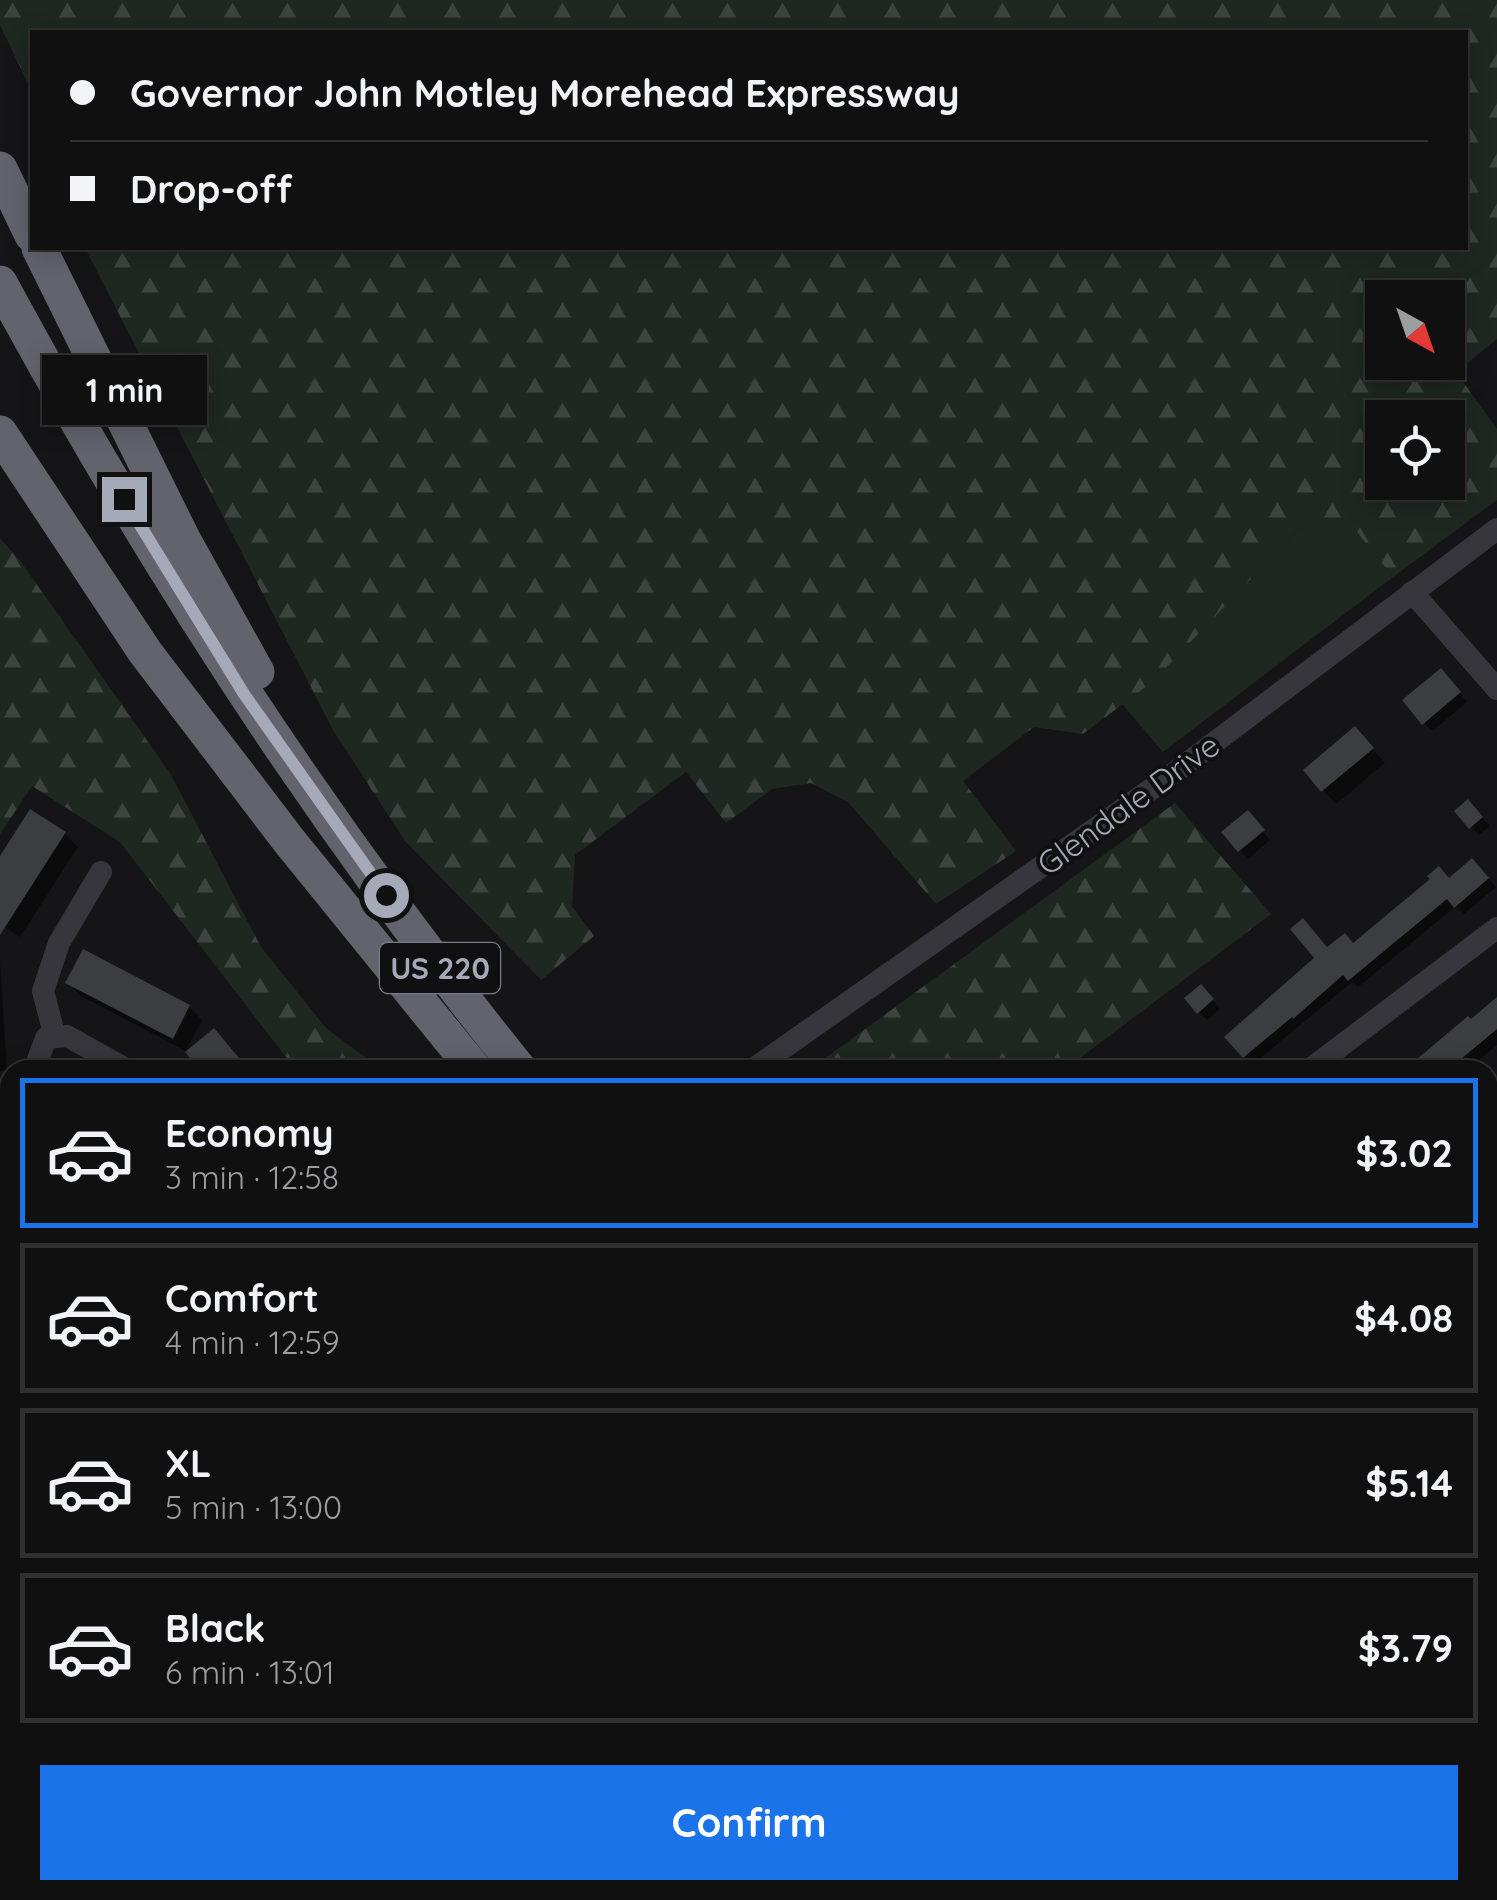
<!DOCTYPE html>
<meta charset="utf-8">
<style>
body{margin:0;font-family:Quicksand,sans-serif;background:#19191a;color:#f1f3f6;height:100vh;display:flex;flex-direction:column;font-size:38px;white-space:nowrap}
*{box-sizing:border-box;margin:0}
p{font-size:32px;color:#9c9d9f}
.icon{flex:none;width:55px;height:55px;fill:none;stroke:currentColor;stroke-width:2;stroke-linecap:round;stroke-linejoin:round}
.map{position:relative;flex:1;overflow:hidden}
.side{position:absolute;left:0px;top:1060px;width:1498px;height:840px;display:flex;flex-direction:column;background:#101011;border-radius:30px 30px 0 0;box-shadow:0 5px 25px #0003,0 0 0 2px #303031}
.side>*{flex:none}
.banner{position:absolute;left:30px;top:30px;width:1438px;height:220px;border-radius:0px;box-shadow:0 5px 25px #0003,0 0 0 2px #303031;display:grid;align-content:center;height:220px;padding:0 40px;background:#101011}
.needle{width:65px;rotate:140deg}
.tools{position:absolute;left:1365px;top:280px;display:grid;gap:20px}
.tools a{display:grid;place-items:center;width:100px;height:100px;border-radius:0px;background:#101011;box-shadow:0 5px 25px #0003,0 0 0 2px #303031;font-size:50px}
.end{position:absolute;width:45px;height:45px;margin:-22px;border:12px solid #a6a9b7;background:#111;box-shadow:0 0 0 5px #111}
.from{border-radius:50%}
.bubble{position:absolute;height:70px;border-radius:0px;background:#101011;box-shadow:0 5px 25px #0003,0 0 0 2px #303031;font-size:32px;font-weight:800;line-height:70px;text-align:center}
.banner b{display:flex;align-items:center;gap:35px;height:95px;font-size:38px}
.banner b+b{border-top:2px solid #303031}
.banner i{width:25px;height:25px;background:#f1f3f6}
ul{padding:18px 0 0;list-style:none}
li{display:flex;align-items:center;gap:30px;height:150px;margin:0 20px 15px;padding:0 20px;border:5px solid #303031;border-radius:0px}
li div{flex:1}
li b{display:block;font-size:38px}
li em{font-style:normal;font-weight:800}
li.active{border-color:#1a73e8}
li>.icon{width:90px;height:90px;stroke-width:1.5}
.primary-button{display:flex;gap:20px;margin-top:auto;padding:20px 40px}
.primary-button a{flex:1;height:115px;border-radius:0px;background:#1a73e8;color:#fff;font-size:40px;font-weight:800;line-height:115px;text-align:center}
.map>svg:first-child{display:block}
.built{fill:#212124}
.grass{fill:#1f2721}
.forest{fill:url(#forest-firs);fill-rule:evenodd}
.park{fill:url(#park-dots)}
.shadow{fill:#0007}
.building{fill:#3c3d41}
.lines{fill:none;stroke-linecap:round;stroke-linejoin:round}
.minor{stroke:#36363c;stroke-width:22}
.highway{stroke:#62636d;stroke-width:35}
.route{stroke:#a6a9b7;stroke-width:12}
.labels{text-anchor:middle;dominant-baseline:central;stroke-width:8;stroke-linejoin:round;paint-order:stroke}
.shield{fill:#101012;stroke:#797b86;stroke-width:2.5}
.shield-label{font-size:30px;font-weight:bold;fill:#a6a9b7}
.street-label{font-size:32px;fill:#a6a9b7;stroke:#101012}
</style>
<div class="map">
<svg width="1497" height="1900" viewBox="0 0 1497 1900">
<defs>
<pattern id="forest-firs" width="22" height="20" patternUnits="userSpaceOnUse" patternTransform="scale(2.5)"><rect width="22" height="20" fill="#1f2721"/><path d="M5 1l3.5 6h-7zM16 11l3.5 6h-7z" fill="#3d443f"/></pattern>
<pattern id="park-dots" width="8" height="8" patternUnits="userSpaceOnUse" patternTransform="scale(2.5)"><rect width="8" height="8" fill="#1f2721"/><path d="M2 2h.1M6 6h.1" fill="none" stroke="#3d443f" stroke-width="1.8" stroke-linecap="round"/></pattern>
</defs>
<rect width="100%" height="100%" fill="#151517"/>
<polygon class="built" points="10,1674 10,1890 1033,1890 1041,1900 0,1900 0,1680"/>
<polygon class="grass" points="1346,517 1393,577 1163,752 1122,704 1152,681 1298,530"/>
<g class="forest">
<path d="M 0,0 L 1497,0 L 1497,339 L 1456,372 L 1497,429 L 1497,500 L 1393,577 L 1346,518 L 1298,530 L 1152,682 L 1083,734 L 1034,727 L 963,781 L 1016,851 L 936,904 L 848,802 L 811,783 L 772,789 L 726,823 L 686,772 L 575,855 L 572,906 L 594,936 L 541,980 L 405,841 L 333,730 L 85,248 L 1465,248 L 1465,32 L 32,32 L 32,92 L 0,25 ZM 1382,298 L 1448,298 L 1448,362 L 1382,362 ZM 1382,418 L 1448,418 L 1448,482 L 1382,482 Z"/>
<polygon points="0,538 21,562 170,773 261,947 326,1028 382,1070 296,1070 120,842 32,786 0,834"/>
<polygon points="1175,803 1271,914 1064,1070 809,1070"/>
<polygon points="1215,1890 1276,1890 1284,1900 1223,1900"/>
</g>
<polygon class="park" points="1497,1110 1497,1387 1488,1374 1488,1117"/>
<g class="shadow">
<polygon points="1449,679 1467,702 1433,731 1424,723"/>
<polygon points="1368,743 1385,763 1336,804 1306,771"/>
<polygon points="1477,811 1490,826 1479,835 1471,827"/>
<polygon points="31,812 65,834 78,847 20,937 0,924 0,860"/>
<polygon points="1252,818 1270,840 1248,859 1240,850"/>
<polygon points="1480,869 1496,887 1464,914 1456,906 1358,987 1352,982 1252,1065 1228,1037 1328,950 1354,946 1449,880"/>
<polygon points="84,952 189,1007 202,1020 186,1051 81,996 68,982"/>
<polygon points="0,961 7,1071 0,1071"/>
<polygon points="1209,996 1220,1009 1207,1020 1199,1012"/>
<polygon points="1497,1001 1497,1045 1470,1067 1473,1070 1406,1070"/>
<polygon points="1199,1058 1211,1070 1185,1070"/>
<polygon points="1488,1087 1497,1099 1497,1116 1491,1121 1488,1118"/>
<polygon points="1488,1480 1497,1489 1497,1527 1488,1518"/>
<polygon points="0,1523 10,1530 10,1574 0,1567"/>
<polygon points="1488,1722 1497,1733 1497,1744 1492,1749 1497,1755 1497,1793 1488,1781"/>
<polygon points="1395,1890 1423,1890 1432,1900 1403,1900"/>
</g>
<g class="building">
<polygon points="1441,668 1461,692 1422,725 1402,700"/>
<polygon points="1355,726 1374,748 1321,792 1303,770"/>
<polygon points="1468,799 1483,817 1469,829 1454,811"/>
<polygon points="30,809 66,832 0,935 0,856"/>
<polygon points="1248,810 1265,830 1238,852 1221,832"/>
<polygon points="1472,858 1489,878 1454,908 1447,899 1348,981 1343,975 1293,1019 1292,1017 1243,1058 1224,1037 1314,958 1290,929 1303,918 1327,947 1345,933 1353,943 1430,879 1427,876 1439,866 1449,878"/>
<polygon points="83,949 190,1005 173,1039 65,983"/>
<polygon points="1201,984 1214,999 1197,1014 1184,998"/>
<polygon points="1497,997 1497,1029 1448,1070 1404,1070 1468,1016 1471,1019"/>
<polygon points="214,1028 249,1070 200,1070 185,1052"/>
</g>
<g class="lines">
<g class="minor">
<polyline points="1412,592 1497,689"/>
<polyline points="55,1037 43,991 59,943 101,872"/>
<polyline points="34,1070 46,1038 67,1036 128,1070"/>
<polyline points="752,1070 1170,776 1497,529"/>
<polyline points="1309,1070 1497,928"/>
<polyline points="0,1147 10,1130"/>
<polyline points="0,1378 10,1389"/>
<polyline points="1488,1405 1497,1416"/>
<polyline points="0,1638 10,1630"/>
<polyline points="1488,1878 1497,1889"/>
<polyline points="332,1890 339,1900"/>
<polyline points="213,1900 227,1890"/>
<polyline points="492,1900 507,1890"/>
</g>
<g class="highway">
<polyline points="0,169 32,235"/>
<polyline points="39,248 183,539 257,672"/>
<path d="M 0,283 C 150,560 322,825 520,1070"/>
<polyline points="0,433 145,652 290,842 475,1070"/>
<polyline points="1141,1890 1149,1900"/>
<polyline points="1184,1890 1192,1900"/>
</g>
</g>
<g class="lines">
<polyline class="route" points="124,499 244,694 386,895"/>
</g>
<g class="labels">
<rect class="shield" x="380" y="943" width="120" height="50" rx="8"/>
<g class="shield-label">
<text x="440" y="968">US 220</text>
</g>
<g class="street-label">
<text transform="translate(1128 804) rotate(-36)">Glendale Drive</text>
</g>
</g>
</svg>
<div class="tools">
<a><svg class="needle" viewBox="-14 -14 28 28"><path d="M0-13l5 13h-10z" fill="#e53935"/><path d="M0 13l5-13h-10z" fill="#9c9d9f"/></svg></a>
<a><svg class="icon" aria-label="locate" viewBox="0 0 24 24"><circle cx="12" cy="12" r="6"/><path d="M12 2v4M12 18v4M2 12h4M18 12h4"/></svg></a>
</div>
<i class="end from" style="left:386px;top:895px"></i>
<i class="end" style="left:124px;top:499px"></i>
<div class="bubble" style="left:42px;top:355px;width:165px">1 min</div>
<div class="banner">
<b><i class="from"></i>Governor John Motley Morehead Expressway</b>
<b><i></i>Drop-off</b>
</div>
<section class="side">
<ul>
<li class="active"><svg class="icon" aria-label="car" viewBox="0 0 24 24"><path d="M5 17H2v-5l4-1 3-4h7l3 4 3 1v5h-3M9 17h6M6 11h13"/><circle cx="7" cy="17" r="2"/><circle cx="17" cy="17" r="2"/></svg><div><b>Economy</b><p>3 min · 12:58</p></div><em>$3.02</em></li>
<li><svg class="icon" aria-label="car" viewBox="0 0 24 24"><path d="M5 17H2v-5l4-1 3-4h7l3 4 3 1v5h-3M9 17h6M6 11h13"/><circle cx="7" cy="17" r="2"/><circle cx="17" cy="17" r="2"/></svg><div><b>Comfort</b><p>4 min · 12:59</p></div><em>$4.08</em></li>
<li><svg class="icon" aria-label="car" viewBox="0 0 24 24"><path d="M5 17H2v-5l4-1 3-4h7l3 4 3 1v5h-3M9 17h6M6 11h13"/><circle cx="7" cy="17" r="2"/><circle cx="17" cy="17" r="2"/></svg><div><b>XL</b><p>5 min · 13:00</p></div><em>$5.14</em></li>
<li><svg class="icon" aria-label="car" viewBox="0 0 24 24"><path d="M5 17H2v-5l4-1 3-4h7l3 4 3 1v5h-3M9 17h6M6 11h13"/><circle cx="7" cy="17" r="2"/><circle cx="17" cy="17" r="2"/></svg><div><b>Black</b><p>6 min · 13:01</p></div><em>$3.79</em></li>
</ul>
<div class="primary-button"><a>Confirm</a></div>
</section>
</div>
